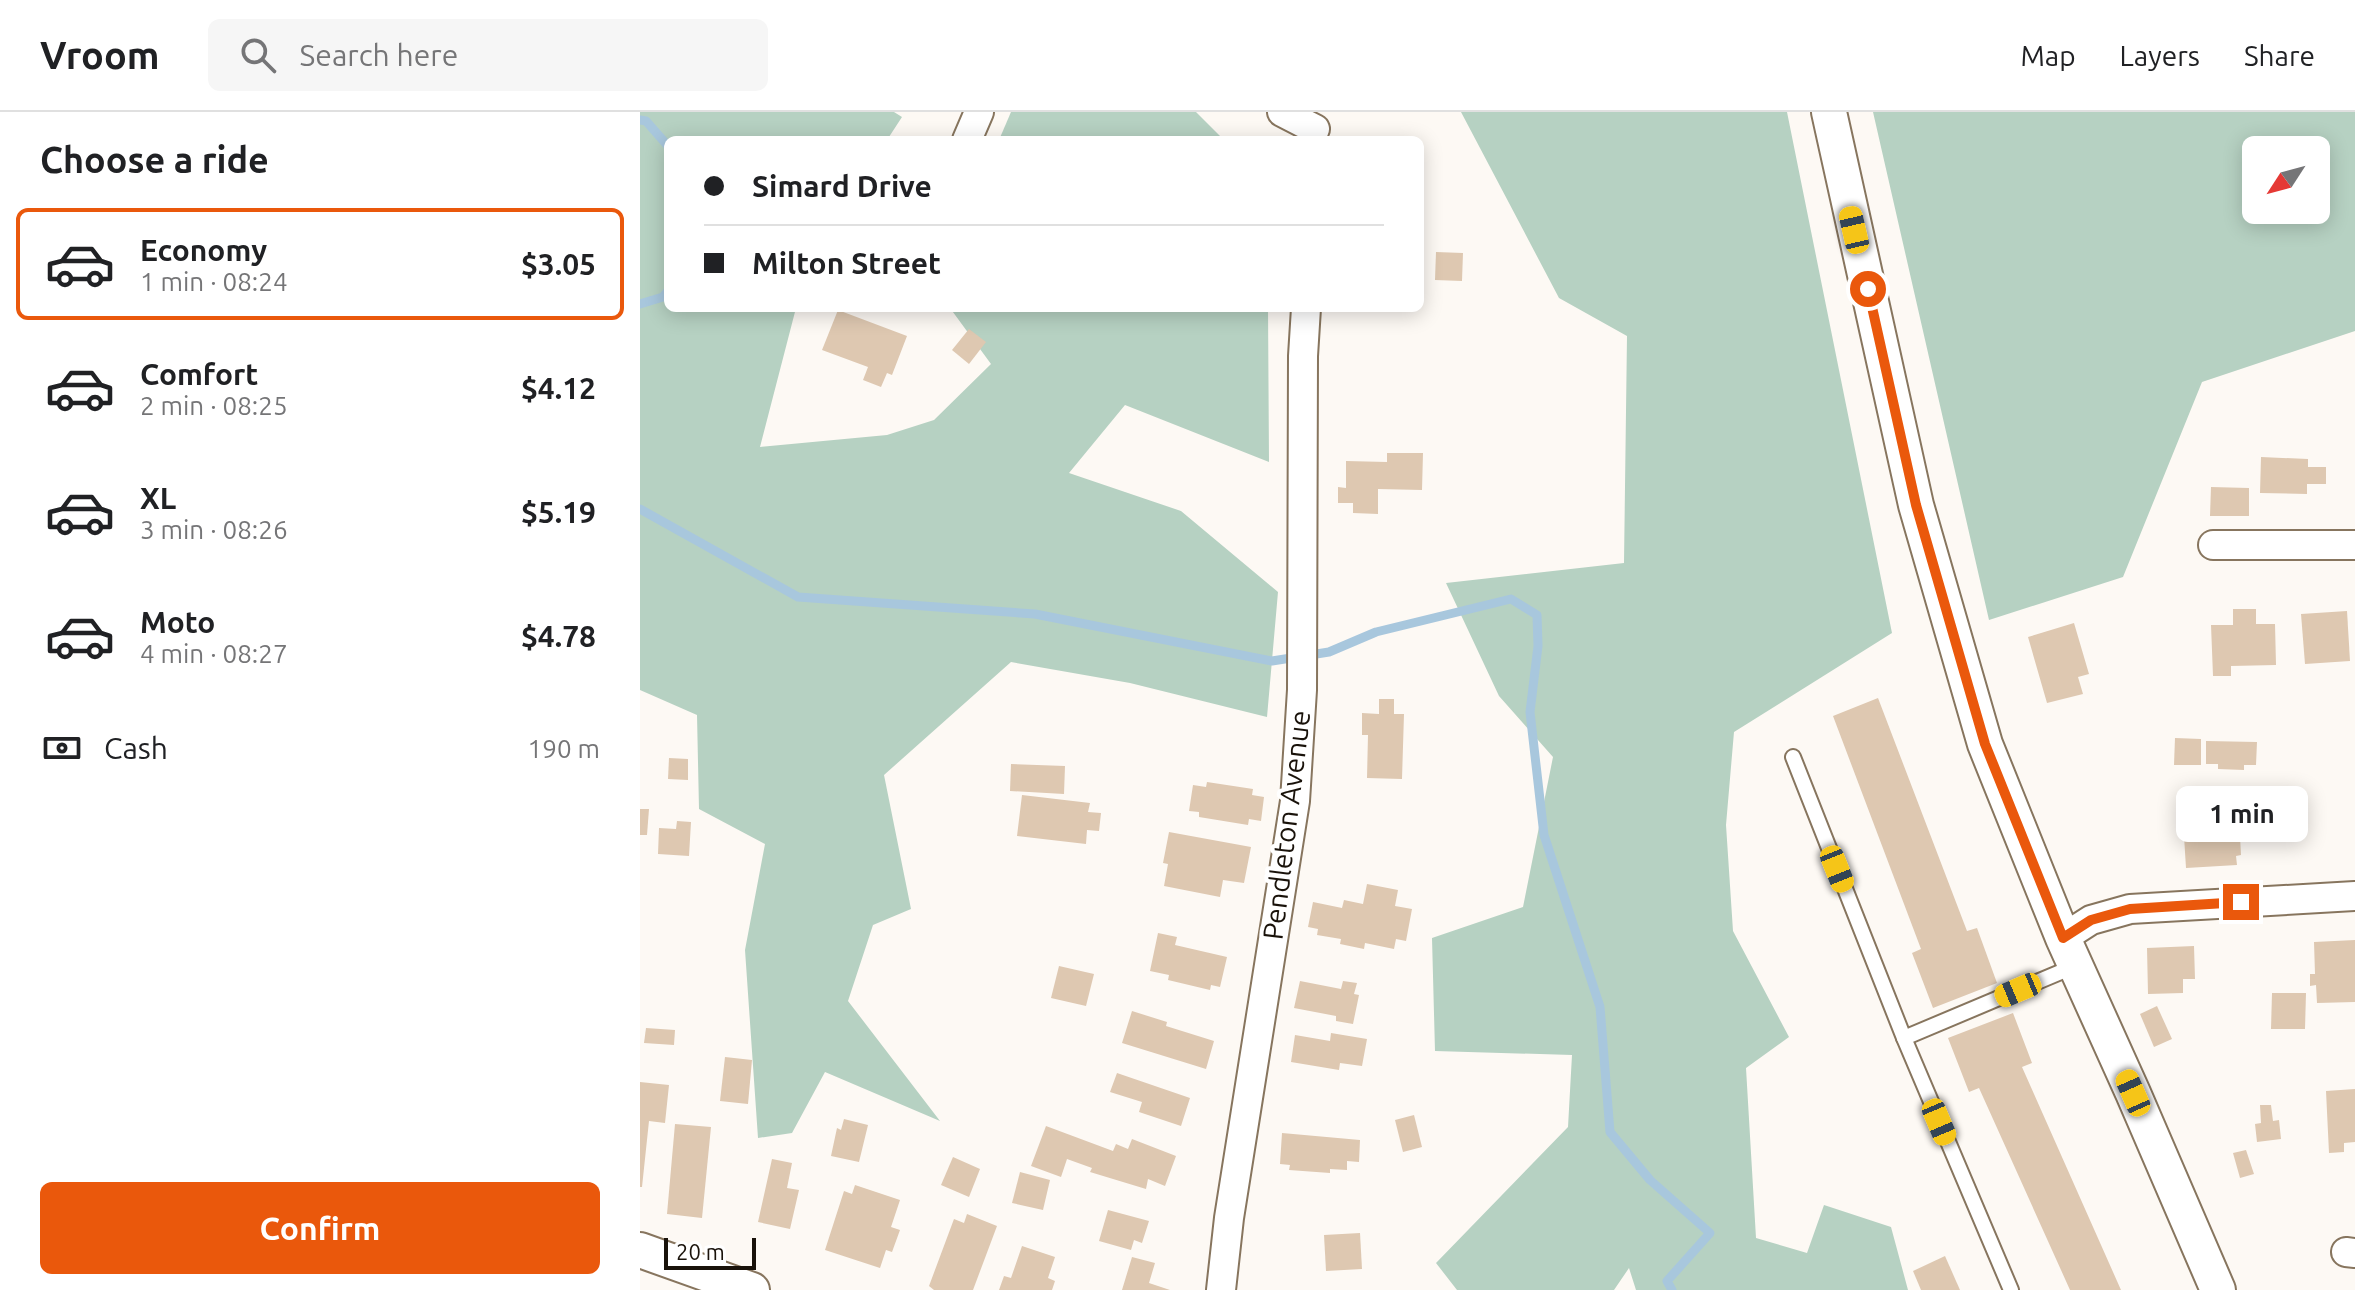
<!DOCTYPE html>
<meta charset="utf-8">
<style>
body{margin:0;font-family:Ubuntu,sans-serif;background:#f6f6f6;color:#202124;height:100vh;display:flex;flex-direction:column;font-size:30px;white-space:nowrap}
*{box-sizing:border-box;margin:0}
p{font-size:26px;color:#757577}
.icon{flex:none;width:44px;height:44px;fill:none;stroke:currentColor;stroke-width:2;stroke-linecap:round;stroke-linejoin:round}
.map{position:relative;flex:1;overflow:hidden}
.details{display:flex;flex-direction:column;background:#fff;width:640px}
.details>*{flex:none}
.top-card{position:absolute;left:24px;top:24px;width:760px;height:176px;border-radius:12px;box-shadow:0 4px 20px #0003;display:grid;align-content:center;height:176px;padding:0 40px;background:#fff}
.needle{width:52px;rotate:234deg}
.buttons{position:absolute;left:1602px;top:24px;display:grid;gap:16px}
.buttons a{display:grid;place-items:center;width:88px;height:88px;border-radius:12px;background:#fff;box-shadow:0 4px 20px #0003;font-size:40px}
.scale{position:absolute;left:24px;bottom:20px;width:92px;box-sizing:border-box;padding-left:8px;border:4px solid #19120a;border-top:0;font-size:22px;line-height:28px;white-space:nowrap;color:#19120a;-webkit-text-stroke:6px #fff;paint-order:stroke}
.end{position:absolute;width:36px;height:36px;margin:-18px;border:10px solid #ea580c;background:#fff;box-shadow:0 0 0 4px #fff}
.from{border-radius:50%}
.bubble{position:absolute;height:56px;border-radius:12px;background:#fff;box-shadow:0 4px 20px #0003;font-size:26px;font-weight:700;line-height:56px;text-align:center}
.car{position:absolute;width:24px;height:48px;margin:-24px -12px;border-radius:10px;box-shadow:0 0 6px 2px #0007;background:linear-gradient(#f5c518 24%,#345 0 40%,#f5c518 0 76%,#345 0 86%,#f5c518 0)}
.top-card b{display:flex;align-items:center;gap:28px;height:76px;font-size:30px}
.top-card b+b{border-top:2px solid #e0e0e0}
.top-card i{width:20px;height:20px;background:#202124}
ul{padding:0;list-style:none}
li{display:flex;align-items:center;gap:24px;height:112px;margin:0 16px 12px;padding:0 24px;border:4px solid transparent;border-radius:12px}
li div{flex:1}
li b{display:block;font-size:30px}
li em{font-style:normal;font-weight:700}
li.on{border-color:#ea580c}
li>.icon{width:72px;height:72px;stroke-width:1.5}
h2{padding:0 40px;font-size:36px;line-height:96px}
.pay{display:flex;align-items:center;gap:20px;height:88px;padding:0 40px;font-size:30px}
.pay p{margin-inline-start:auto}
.action{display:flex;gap:16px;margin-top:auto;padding:16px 40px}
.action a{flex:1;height:92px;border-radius:12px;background:#ea580c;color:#fff;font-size:32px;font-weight:700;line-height:92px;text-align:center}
header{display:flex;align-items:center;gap:48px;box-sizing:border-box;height:112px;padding:0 40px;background:#fff;border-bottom:2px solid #e0e0e0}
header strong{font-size:38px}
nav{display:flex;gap:44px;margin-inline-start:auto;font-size:28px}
.search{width:560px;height:72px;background:#f6f6f6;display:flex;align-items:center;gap:20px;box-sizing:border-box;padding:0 28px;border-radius:12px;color:#757577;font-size:30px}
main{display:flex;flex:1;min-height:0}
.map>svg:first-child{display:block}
.green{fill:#b6d1c2;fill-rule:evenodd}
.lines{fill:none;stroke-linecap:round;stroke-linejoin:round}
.stream{stroke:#a8c7dd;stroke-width:9}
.building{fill:#dec8b1}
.service-casing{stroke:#87755e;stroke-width:18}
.minor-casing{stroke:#87755e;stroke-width:32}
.tertiary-casing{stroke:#87755e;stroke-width:38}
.service{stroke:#fff;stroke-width:14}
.minor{stroke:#fff;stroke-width:28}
.tertiary{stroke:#fff;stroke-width:34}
.route{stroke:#ea580c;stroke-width:10}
.labels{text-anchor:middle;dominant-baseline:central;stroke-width:8;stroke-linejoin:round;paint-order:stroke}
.street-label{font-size:28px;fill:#19120a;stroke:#fff}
</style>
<header>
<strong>Vroom</strong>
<div class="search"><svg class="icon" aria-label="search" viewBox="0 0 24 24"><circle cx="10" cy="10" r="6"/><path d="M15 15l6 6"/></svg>Search here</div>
<nav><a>Map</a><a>Layers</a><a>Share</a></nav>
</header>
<main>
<section class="details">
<h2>Choose a ride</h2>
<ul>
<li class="on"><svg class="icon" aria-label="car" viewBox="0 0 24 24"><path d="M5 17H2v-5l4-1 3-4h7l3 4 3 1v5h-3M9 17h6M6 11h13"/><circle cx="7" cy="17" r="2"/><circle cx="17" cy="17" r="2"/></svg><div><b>Economy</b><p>1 min · 08:24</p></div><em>$3.05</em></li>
<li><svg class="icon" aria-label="car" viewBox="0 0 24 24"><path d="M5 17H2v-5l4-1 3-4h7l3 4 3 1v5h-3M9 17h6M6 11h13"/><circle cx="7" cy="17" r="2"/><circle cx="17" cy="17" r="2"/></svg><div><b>Comfort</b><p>2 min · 08:25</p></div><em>$4.12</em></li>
<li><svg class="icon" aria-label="car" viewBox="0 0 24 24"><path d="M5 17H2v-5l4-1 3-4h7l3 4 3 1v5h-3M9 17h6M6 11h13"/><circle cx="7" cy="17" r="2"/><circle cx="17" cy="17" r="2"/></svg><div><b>XL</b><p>3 min · 08:26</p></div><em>$5.19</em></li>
<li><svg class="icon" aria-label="car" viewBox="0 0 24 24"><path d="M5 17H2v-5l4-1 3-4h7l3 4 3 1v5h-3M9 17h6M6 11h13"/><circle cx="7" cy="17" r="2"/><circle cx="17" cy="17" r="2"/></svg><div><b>Moto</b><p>4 min · 08:27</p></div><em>$4.78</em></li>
</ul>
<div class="pay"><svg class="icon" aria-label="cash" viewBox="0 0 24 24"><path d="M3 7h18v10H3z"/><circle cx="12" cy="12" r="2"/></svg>Cash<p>190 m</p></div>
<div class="action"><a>Confirm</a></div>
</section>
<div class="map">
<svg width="1715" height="1178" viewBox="0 0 1715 1178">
<rect width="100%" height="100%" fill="#fdf9f4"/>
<g class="green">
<polygon points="0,0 254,0 262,5 247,28 28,28 28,196 156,196 120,335 247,323 294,308 351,252 310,196 628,196 629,350 485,293 429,361 541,399 638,480 627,605 490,571 371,550 244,663 271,797 233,813 208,889 300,1009 185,960 152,1021 118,1026 105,838 125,732 59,697 57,603 0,578"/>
<polygon points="371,0 556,0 584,28 359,28"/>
<polygon points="821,0 1147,0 1252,521 1094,620 1086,713 1093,819 1149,925 1106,956 1116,1126 1167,1141 1184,1093 1251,1115 1268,1178 996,1178 989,1156 974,1178 817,1178 796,1151 928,1015 932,943 795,939 792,826 883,795 913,645 859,584 806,471 984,451 987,224 919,186"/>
<path d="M 1233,0 L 1715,0 L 1715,219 L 1562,270 L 1483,465 L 1349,508 ZM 1676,38 L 1676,98 L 1616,98 L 1616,38 Z"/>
</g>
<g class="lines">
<g class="stream">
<polyline points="0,8 6,9 28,34"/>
<polyline points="0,192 23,185 28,179"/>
<polyline points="0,397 158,485 395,502 632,549 689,540 736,520 871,487 897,503 898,534 890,600 904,723 960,895 970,1020 1010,1068 1070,1121 1027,1169 1032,1178"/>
</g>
</g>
<g class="building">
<polygon points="796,140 823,141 822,169 795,168"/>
<polygon points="198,198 267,224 252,263 247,261 241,275 223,268 228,255 182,238"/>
<polygon points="329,217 346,230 329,252 312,238"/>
<polygon points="747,341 783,341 782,378 738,377 738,402 713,401 713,391 698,391 698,375 706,376 706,349 747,350"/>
<polygon points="1621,345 1668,347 1668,355 1686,355 1686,372 1667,372 1667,382 1620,381"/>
<polygon points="1571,375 1609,376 1609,404 1570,404"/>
<polygon points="1593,497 1616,497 1616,512 1635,512 1636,553 1591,554 1591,564 1573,564 1571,513 1593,513"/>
<polygon points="1707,499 1710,549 1665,552 1661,502"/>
<polygon points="1434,511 1449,562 1438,565 1443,582 1407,591 1388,525"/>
<polygon points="1238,586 1327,819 1337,816 1357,871 1293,896 1272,841 1281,837 1193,604"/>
<polygon points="739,587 754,587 754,602 764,602 762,667 727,666 728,623 722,623 722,601 739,602"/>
<polygon points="1535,626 1561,627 1561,653 1534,653"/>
<polygon points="1566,629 1617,630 1616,653 1604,653 1604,658 1578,657 1578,652 1566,652"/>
<polygon points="29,646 48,647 48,668 28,667"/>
<polygon points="371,652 425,654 424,682 370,679"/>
<polygon points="567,670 613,677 612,683 624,685 621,709 609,707 608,713 559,705 559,700 549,699 553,673 566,675"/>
<polygon points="382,683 450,691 448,700 461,701 459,719 447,718 446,732 377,724"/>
<polygon points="1583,691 1583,706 1599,705 1601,743 1596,744 1597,753 1546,756 1543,708 1555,708 1554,693"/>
<polygon points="0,697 9,697 7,723 0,723"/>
<polygon points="37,709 51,710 49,744 18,742 19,716 36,717"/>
<polygon points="529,720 611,735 604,771 583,768 580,785 524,774 528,752 523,751"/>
<polygon points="727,772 758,778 755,794 772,797 766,829 756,827 754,837 725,831 724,837 700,832 701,827 677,823 678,817 668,815 673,790 702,796 704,788 723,792"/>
<polygon points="518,821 537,825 535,833 587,845 580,875 571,873 570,878 528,868 529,863 510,859"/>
<polygon points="1715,828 1715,890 1677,891 1676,873 1670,874 1670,862 1675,862 1674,830"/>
<polygon points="1554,834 1555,867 1543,867 1543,881 1508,882 1507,836"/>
<polygon points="419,854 454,862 446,894 411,886"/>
<polygon points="660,869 701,877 703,869 717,871 714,882 719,883 713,912 696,909 696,904 654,896"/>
<polygon points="1632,881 1666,881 1665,917 1631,917"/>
<polygon points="1517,894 1532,927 1514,935 1500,902"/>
<polygon points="492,899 527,910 526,914 574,929 566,957 482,931"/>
<polygon points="1373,901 1392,951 1382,955 1481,1178 1430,1178 1339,976 1329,980 1308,926"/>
<polygon points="6,916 35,918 34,933 4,931"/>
<polygon points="691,921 727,927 722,954 700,951 699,958 651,950 655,923 690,929"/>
<polygon points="85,945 112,948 108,992 80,989"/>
<polygon points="477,961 550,986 541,1014 499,1000 502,990 470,980"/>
<polygon points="0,970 29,973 25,1011 9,1009 2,1075 0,1075"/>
<polygon points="1715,977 1715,1030 1704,1031 1704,1040 1689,1041 1686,979"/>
<polygon points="1620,993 1631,993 1633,1009 1639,1008 1641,1027 1617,1030 1615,1012 1621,1011"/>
<polygon points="774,1003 782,1035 763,1040 755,1008"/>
<polygon points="204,1007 228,1013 219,1050 191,1044 197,1016 201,1018"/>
<polygon points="35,1012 71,1015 62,1106 27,1102"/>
<polygon points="406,1014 473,1039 476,1032 488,1037 492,1027 536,1044 525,1074 508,1067 506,1077 450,1060 452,1056 427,1047 421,1065 391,1054"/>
<polygon points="642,1021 720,1028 719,1050 707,1049 707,1058 690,1057 690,1061 649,1058 650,1053 640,1052"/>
<polygon points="1606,1038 1614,1062 1600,1066 1593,1041"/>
<polygon points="313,1045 340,1057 329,1085 301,1073"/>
<polygon points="132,1047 152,1051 147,1076 159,1078 150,1117 118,1110"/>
<polygon points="380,1060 410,1068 403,1098 372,1091"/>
<polygon points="215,1073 260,1088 251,1115 260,1118 252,1140 246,1138 240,1156 185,1138 204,1079 212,1082"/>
<polygon points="468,1098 509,1109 502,1131 494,1128 491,1138 459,1129"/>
<polygon points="327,1102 357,1114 333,1178 294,1178 289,1174 314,1107 324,1111"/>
<polygon points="720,1121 722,1157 686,1159 684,1123"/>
<polygon points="382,1134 415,1145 408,1166 415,1169 412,1178 359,1178 364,1164 371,1166"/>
<polygon points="1305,1144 1320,1178 1281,1178 1273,1159"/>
<polygon points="492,1145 515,1151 509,1171 530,1178 482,1178"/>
</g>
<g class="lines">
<defs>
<g id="service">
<polyline points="1153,645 1264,926 1435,854"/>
<polyline points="1264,926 1371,1178"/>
</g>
<g id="minor">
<polyline points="642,0 675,17"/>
<polyline points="327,28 339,0"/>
<polyline points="1573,433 1715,433"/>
<polyline points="1423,826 1451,808 1490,797 1715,784"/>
<polyline points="1706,1140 1715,1141"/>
<polyline points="581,1178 589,1106 655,689 662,578 663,244 666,196"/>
</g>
<g id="tertiary">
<polyline points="1189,0 1276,393 1345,632 1423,826 1493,981 1578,1178"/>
<polyline points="0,1138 112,1178"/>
</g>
</defs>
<use href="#service" class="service-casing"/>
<use href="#minor" class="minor-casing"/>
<use href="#tertiary" class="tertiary-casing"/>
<use href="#service" class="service"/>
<use href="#minor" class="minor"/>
<use href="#tertiary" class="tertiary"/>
</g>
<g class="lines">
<polyline class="route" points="1228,177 1276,393 1345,632 1423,826 1451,808 1490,797 1601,790"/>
</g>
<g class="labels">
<g class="street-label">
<text transform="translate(646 713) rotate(-83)">Pendleton Avenue</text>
</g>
</g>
</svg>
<div class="buttons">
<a><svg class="needle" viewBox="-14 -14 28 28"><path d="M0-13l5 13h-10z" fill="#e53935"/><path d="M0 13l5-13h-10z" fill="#757577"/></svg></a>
</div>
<div class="scale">20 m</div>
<i class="end from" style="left:1228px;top:177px"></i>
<i class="end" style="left:1601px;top:790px"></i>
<div class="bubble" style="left:1536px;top:674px;width:132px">1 min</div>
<i class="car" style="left:1214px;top:118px;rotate:347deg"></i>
<i class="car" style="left:1197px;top:757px;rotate:158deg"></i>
<i class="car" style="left:1378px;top:878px;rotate:247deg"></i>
<i class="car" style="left:1493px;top:981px;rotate:336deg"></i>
<i class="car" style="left:1299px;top:1010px;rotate:157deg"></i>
<div class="top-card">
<b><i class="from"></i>Simard Drive</b>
<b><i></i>Milton Street</b>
</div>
</div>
</main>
